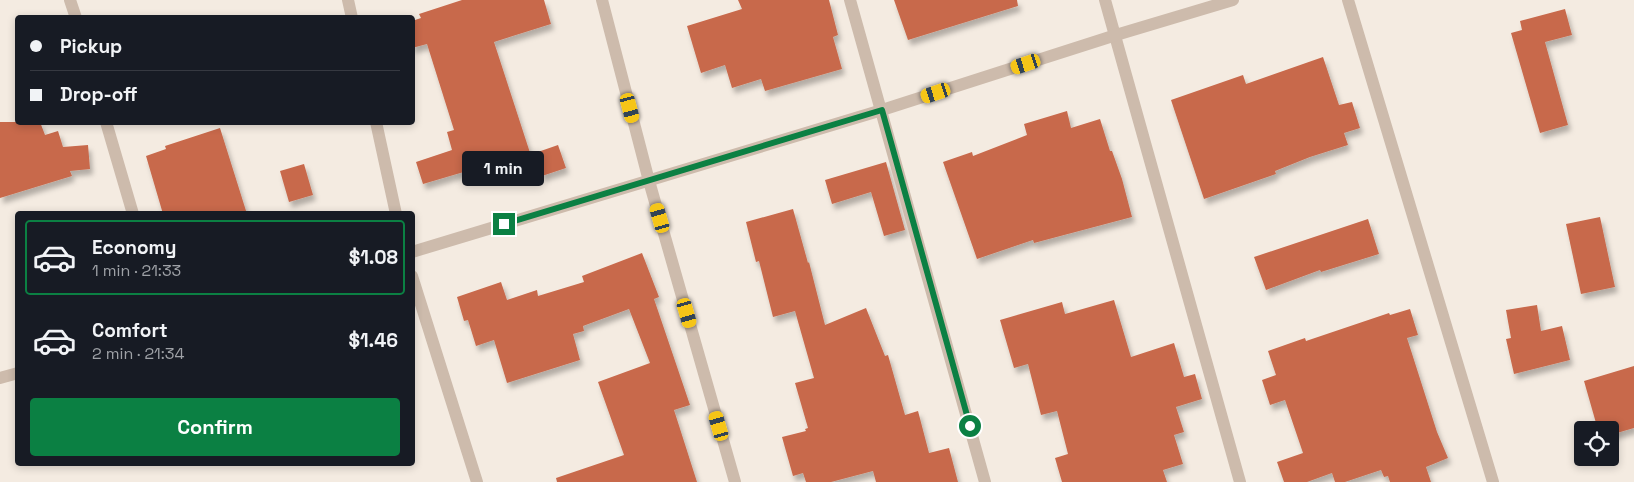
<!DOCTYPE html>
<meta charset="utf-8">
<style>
body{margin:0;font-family:"Space Grotesk",sans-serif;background:#242831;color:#f1f3f6;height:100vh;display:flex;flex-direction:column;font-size:19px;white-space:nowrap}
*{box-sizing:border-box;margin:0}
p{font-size:16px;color:#9ea1a6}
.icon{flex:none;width:28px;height:28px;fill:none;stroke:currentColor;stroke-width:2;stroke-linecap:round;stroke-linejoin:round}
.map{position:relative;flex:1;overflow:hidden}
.details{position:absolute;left:15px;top:211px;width:400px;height:255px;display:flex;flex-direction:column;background:#171b24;border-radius:5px;box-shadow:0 2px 8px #0003}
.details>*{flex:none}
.banner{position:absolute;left:15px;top:15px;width:400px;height:110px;border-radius:5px;box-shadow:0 2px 8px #0003;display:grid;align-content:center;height:110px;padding:0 15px;background:#171b24}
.controls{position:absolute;left:1574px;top:421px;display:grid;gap:10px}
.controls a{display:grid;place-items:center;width:45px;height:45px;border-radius:5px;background:#171b24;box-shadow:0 2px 8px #0003;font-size:25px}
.end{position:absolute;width:22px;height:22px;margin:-11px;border:6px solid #0b8043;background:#fff;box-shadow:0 0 0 2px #fff}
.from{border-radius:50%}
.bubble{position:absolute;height:35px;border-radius:5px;background:#171b24;box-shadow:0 2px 8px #0003;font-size:16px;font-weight:700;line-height:35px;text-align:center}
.car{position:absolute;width:15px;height:30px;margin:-15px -8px;border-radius:6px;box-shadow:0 0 4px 1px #0007;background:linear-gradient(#f5c518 24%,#345 0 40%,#f5c518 0 76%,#345 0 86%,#f5c518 0)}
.banner b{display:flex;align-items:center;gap:18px;height:48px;font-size:19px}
.banner b+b{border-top:1px solid #363941}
.banner i{width:12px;height:12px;background:#f1f3f6}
ul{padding:9px 0 0;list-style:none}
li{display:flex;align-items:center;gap:15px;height:75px;margin:0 10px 8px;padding:0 5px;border:2px solid transparent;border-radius:5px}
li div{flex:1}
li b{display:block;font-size:19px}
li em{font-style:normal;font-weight:700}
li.active{border-color:#0b8043}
li>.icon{width:45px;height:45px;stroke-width:1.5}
.primary-button{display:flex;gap:10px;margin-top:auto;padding:10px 15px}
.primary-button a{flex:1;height:58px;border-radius:5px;background:#0b8043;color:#fff;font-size:20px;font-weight:700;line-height:58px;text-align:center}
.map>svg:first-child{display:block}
.building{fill:#c8694b;filter:url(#shadow)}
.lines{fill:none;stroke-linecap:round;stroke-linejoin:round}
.minor{stroke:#cdbbac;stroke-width:12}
.route{stroke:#0b8043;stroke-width:6}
</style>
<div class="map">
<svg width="1634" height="482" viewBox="0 0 1634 482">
<defs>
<filter id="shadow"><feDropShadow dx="3" dy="5.5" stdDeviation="2.5" flood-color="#0004"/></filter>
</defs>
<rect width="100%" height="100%" fill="#f4ebe1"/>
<g class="building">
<polygon points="462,0 544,0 551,24 494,42 533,162 504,171 501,161 423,184 416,162 452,150 447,132 454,130 427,44 412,48 412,21 421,18 419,14"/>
<polygon points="738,0 829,0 838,35 833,37 842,69 765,91 761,79 732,88 725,65 701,73 687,26 742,9"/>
<polygon points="894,0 1017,0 1018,6 908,40"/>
<polygon points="1565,9 1572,35 1545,42 1568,125 1540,133 1511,33 1522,30 1520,21"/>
<polygon points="1323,57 1339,105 1352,102 1360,128 1344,133 1348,145 1310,157 1275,171 1276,174 1204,199 1171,100 1243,75 1246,84"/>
<polygon points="1067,111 1071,128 1100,119 1110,151 1112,151 1122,179 1132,217 1034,243 1033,240 977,259 943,162 972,152 973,156 1027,135 1024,124"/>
<polygon points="0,122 40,122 45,135 58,131 63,147 88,145 90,169 70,171 72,176 0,198"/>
<polygon points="220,128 247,214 163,214 146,156 166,149 165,146"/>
<polygon points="558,145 566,168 542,176 535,153"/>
<polygon points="886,162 905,230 884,236 871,192 832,204 825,180"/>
<polygon points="304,164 313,195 289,202 280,171"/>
<polygon points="793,209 808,263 809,262 825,325 866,308 885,356 888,355 905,415 918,411 929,453 949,448 958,482 876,482 873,471 831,482 806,482 803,473 793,476 782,437 806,431 805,429 808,428 795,383 814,378 795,311 773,317 759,261 756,262 746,222"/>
<polygon points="1600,217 1615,287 1581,294 1566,224"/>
<polygon points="1368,219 1379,254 1321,272 1320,270 1266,290 1254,257"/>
<polygon points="642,253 659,297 654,299 690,405 674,410 697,482 557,482 556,478 624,455 598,382 650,363 629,309 583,326 584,331 573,334 580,360 507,383 494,340 476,346 468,320 464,321 457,297 501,282 507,300 537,290 538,296 584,282 582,276"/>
<polygon points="1114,300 1131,357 1174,343 1184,377 1195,374 1202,399 1176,407 1184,432 1174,435 1183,464 1163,470 1167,482 1062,482 1055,458 1068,454 1057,411 1041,415 1028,364 1014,368 1000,320 1062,302 1065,314"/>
<polygon points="1537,305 1541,331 1562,326 1570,360 1514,374 1506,339 1511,338 1506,310"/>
<polygon points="1410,309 1418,335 1407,338 1437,432 1448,458 1426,467 1431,482 1390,482 1388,476 1384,477 1381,470 1345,482 1335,482 1332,473 1307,482 1284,482 1277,462 1303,453 1285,400 1270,405 1262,380 1276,375 1268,351 1305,338 1306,341 1389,313 1390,315"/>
<polygon points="1634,366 1634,428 1610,435 1610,430 1598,430 1584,381"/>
</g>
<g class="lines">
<g class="minor">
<polyline points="70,0 76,18"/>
<polyline points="348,0 352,18"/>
<polyline points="602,0 649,181 735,482"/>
<polyline points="850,0 985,482"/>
<polyline points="1105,0 1240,482"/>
<polyline points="1348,0 1493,482"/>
<polyline points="106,122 133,214"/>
<polyline points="376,122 396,214"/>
<polyline points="412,252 882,110 1116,35 1233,0"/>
<polyline points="412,276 477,482"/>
<polyline points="0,378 18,373"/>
</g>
</g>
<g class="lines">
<polyline class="route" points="504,224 882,110 970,426"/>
</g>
</svg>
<div class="controls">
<a><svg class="icon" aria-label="locate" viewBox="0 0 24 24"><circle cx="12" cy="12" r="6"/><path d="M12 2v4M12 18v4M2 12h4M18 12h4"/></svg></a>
</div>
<i class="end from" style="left:970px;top:426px"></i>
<i class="end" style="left:504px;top:224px"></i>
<div class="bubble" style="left:462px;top:151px;width:82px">1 min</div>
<i class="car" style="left:1026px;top:64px;rotate:252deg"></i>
<i class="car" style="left:936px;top:93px;rotate:252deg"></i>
<i class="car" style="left:630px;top:108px;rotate:165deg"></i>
<i class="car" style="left:660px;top:218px;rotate:344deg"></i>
<i class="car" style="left:687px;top:313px;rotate:164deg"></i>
<i class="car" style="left:719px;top:426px;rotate:344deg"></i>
<div class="banner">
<b><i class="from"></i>Pickup</b>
<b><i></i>Drop-off</b>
</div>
<section class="details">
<ul>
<li class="active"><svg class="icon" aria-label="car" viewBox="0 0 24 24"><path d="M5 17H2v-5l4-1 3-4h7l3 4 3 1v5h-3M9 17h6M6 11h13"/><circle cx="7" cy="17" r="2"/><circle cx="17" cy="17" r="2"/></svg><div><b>Economy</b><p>1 min · 21:33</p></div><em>$1.08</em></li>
<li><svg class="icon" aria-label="car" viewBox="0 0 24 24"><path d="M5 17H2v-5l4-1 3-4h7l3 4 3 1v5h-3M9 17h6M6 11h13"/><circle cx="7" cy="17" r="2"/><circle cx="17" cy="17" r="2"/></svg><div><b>Comfort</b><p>2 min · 21:34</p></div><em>$1.46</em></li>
</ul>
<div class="primary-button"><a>Confirm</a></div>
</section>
</div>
